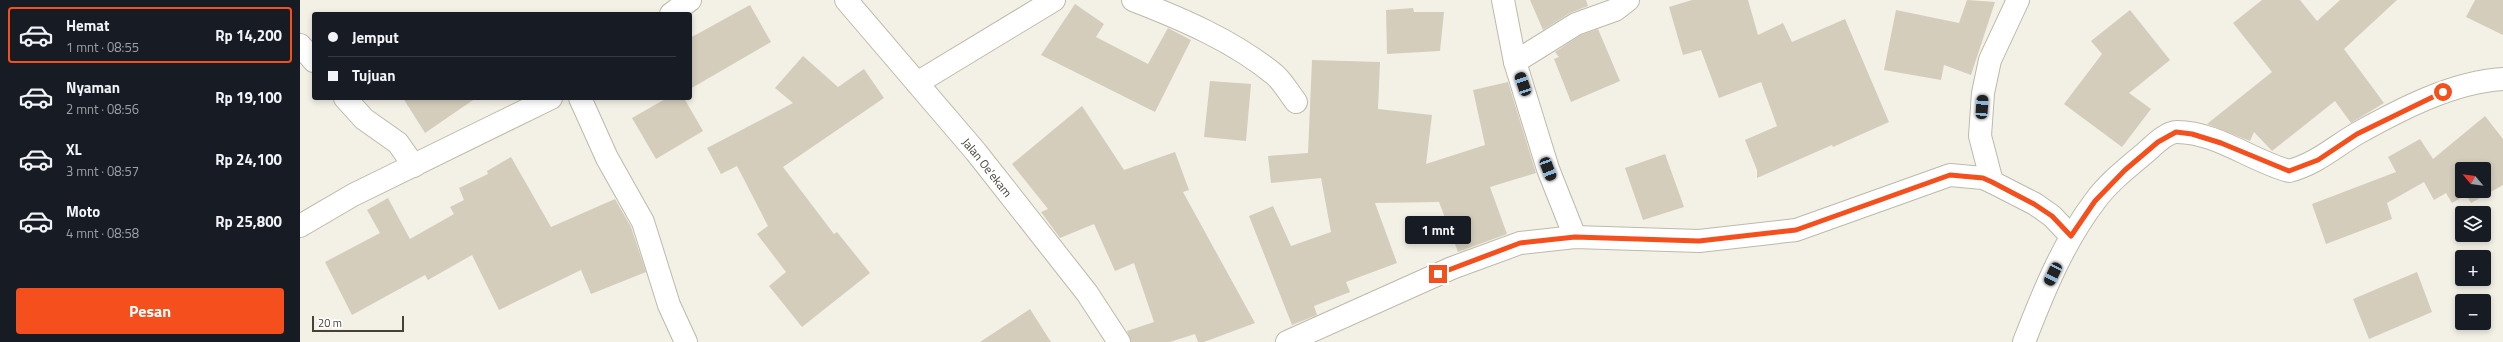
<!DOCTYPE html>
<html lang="id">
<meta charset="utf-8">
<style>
body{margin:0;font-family:"Titillium Web",sans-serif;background:#20242c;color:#f1f3f6;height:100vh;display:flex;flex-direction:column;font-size:15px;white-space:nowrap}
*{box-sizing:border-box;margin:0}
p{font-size:13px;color:#9ea1a6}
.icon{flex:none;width:22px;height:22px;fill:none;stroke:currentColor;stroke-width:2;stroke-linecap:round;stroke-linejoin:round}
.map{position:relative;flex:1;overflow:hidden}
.panel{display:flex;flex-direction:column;background:#171b24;width:300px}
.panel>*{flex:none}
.top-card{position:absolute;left:12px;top:12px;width:380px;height:88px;border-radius:4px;box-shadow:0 2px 6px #0003;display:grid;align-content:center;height:88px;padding:0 16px;background:#171b24}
.needle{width:26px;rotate:299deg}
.controls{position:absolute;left:2155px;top:162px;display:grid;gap:8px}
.controls a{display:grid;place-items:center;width:36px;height:36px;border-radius:4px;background:#171b24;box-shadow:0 2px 6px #0003;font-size:20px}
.scale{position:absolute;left:12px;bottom:10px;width:92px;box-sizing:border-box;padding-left:4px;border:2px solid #454136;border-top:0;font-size:11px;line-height:14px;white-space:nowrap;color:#454136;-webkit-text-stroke:3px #fff;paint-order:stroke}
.end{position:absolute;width:18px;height:18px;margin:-9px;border:5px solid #f44f1c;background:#fff;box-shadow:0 0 0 2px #fff}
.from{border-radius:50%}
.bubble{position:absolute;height:28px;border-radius:4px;background:#171b24;box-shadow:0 2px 6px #0003;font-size:13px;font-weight:700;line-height:28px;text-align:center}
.car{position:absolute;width:12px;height:24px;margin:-12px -6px;border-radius:5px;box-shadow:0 0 3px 1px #0007;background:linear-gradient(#222 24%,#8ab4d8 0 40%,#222 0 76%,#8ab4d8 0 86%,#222 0)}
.top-card b{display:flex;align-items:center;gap:14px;height:38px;font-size:15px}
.top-card b+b{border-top:1px solid #363941}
.top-card i{width:10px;height:10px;background:#f1f3f6}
ul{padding:7px 0 0;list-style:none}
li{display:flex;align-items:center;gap:12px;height:56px;margin:0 8px 6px;padding:0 8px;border:2px solid transparent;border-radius:4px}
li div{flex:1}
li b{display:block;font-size:15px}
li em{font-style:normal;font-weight:700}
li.selected{border-color:#f44f1c}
li>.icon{width:36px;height:36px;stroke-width:1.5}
.primary-button{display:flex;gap:8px;margin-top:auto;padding:8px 16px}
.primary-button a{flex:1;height:46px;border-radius:4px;background:#f44f1c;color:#fff;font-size:16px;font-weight:700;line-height:46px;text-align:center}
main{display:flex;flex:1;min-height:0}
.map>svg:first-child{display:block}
.building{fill:#d4cdbc;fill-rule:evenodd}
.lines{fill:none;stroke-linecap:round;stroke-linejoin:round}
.minor-casing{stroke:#beb9a9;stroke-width:24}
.minor{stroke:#fff;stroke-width:22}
.route{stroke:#f44f1c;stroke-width:5}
.labels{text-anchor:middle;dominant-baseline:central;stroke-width:4;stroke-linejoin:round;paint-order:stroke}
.street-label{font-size:12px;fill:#454136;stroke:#fff}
</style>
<main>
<section class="panel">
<ul>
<li class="selected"><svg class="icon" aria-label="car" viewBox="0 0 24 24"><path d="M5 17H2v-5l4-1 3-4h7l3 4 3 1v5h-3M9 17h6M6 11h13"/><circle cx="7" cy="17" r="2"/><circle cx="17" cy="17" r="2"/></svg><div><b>Hemat</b><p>1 mnt · 08:55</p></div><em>Rp 14,200</em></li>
<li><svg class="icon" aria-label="car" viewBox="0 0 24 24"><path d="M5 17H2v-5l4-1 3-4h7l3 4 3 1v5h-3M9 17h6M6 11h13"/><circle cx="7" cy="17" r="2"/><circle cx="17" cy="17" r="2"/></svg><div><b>Nyaman</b><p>2 mnt · 08:56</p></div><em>Rp 19,100</em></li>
<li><svg class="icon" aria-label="car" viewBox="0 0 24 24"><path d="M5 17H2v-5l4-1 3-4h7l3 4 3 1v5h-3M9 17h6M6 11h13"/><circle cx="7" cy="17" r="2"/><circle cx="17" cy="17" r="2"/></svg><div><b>XL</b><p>3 mnt · 08:57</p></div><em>Rp 24,100</em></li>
<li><svg class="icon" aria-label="car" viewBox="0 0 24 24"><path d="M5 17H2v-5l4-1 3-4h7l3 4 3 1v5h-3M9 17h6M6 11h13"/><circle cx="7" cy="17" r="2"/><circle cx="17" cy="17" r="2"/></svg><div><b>Moto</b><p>4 mnt · 08:58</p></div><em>Rp 25,800</em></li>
</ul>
<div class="primary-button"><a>Pesan</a></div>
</section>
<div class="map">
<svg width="2203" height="342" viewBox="0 0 2203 342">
<rect width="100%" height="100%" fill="#f3f0e6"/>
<g class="building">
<polygon points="1230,0 1286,0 1288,6 1270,13 1243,30"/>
<polygon points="1392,0 1448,0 1458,35 1483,23 1492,42 1545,19 1589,122 1533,147 1532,145 1457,178 1457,170 1445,140 1477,126 1461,82 1419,98 1401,50 1383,55 1369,7"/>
<polygon points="1667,0 1695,2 1671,75 1644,65 1641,80 1584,70 1596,10 1659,23"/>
<polygon points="1962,0 2000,0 2017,21 2040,0 2097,0 2044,49 2084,103 2051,123 2035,101 1972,151 1954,132 1950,141 1907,124 1972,72 1933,23"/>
<polygon points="2175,0 2203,0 2203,35 2166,17"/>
<polygon points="775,4 804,24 796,37 848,64 868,28 891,40 855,112 741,55"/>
<polygon points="450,5 471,42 390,89 390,38"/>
<polygon points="1113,8 1114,12 1144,12 1140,51 1087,54 1086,10"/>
<polygon points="1830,10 1870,60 1829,93 1851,109 1822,147 1764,104 1802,54 1791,41"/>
<polygon points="1298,29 1320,81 1271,102 1254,59 1259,57 1255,52 1281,35"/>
<polygon points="503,56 538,87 564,69 584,98 483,167 534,234 537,232 570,273 502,327 469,286 486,272 457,234 468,226 437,166 421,174 407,148 493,103 475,88"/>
<polygon points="1012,60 1080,62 1078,109 1132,115 1126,164 1185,145 1173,90 1208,82 1236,173 1190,187 1207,234 1158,252 1139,202 1075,203 1097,263 1046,282 1050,292 1014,306 1017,315 992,325 949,216 973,206 991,246 1031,232 1021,178 971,183 968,156 1008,153"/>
<polygon points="910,81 951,84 946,141 904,137"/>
<polygon points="103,98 176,98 125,133"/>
<polygon points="367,98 384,98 403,131 356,159 332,118"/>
<polygon points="782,106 824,170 875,152 889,190 883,192 955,323 904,342 898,342 895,334 870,342 831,342 827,331 854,322 834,263 815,271 794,224 760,238 741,212 748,209 712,164"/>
<path d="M 2185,116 L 2203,139 L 2203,185 L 2171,203 L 2166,195 L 2152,203 L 2146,193 L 2134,200 L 2124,182 L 2087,203 L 2092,219 L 2026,244 L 2012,204 L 2096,172 L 2088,157 L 2120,139 L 2133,159 ZM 2162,169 L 2184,169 L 2184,191 L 2162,191 Z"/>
<polygon points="1365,154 1384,207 1343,220 1325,168"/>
<polygon points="211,157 251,227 315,199 331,227 346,272 291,294 281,270 199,310 172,255 128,280 125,275 52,315 25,262 80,233 67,210 88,198 110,239 154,214 150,207 164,200 159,188 188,174 187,171"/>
<polygon points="2117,272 2132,312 2069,339 2053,299"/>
<polygon points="730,309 751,342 680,342"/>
</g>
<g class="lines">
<defs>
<g id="minor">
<path id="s1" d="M 546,0 L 676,152 L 787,293 L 819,342"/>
<path d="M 833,0 C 882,19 934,41 975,75 C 983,82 989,93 996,102"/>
<polyline points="1203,0 1215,62 1248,169 1275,237"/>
<polyline points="371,14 390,0"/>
<polyline points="0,45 14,61"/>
<polyline points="1215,62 1276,24 1315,10 1328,0"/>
<polyline points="617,83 754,0"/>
<polyline points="45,98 64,119 98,143 114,166"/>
<polyline points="280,98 307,158 343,222 369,305 386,342"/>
<polyline points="1692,182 1680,136 1683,93 1690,60 1718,0"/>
<polyline points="0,226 53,195 251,98"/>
<polyline points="987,342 1152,268 1220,243 1275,237 1399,241 1496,230 1650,175 1683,178 1692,182 1735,204 1752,216 1771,236"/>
<path d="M 1724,342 C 1743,293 1763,243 1795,201 C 1808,183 1827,168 1845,153 C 1853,146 1866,132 1877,132 C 1916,132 1952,161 1989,171 C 2016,164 2034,147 2058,133 C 2101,109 2153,82 2203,79"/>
</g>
</defs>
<use href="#minor" class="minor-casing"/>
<use href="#minor" class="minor"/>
</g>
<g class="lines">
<polyline class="route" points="1138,274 1220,243 1275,237 1399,241 1496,230 1650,175 1683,178 1692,182 1734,204 1752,216 1771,236 1795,201 1825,170 1858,142 1876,132 1892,134 1921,143 1989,171 2018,160 2057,134 2143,92"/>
</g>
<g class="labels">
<g class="street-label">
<text stroke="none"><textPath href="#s1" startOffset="219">Jalan Oe'ekam</textPath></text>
</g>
</g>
</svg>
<div class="controls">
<a><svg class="needle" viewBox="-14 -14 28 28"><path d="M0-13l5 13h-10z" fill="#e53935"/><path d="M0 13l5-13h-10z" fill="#9ea1a6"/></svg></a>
<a><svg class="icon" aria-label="layers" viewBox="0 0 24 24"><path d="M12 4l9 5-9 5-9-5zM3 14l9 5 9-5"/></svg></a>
<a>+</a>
<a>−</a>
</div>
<div class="scale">20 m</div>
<i class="end from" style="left:2143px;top:92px"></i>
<i class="end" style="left:1138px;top:274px"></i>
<div class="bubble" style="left:1105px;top:216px;width:66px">1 mnt</div>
<i class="car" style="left:1223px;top:84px;rotate:341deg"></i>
<i class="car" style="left:1682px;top:107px;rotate:4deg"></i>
<i class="car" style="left:1248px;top:169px;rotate:159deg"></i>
<i class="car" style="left:1753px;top:274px;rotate:206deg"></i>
<div class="top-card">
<b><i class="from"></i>Jemput</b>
<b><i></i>Tujuan</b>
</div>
</div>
</main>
